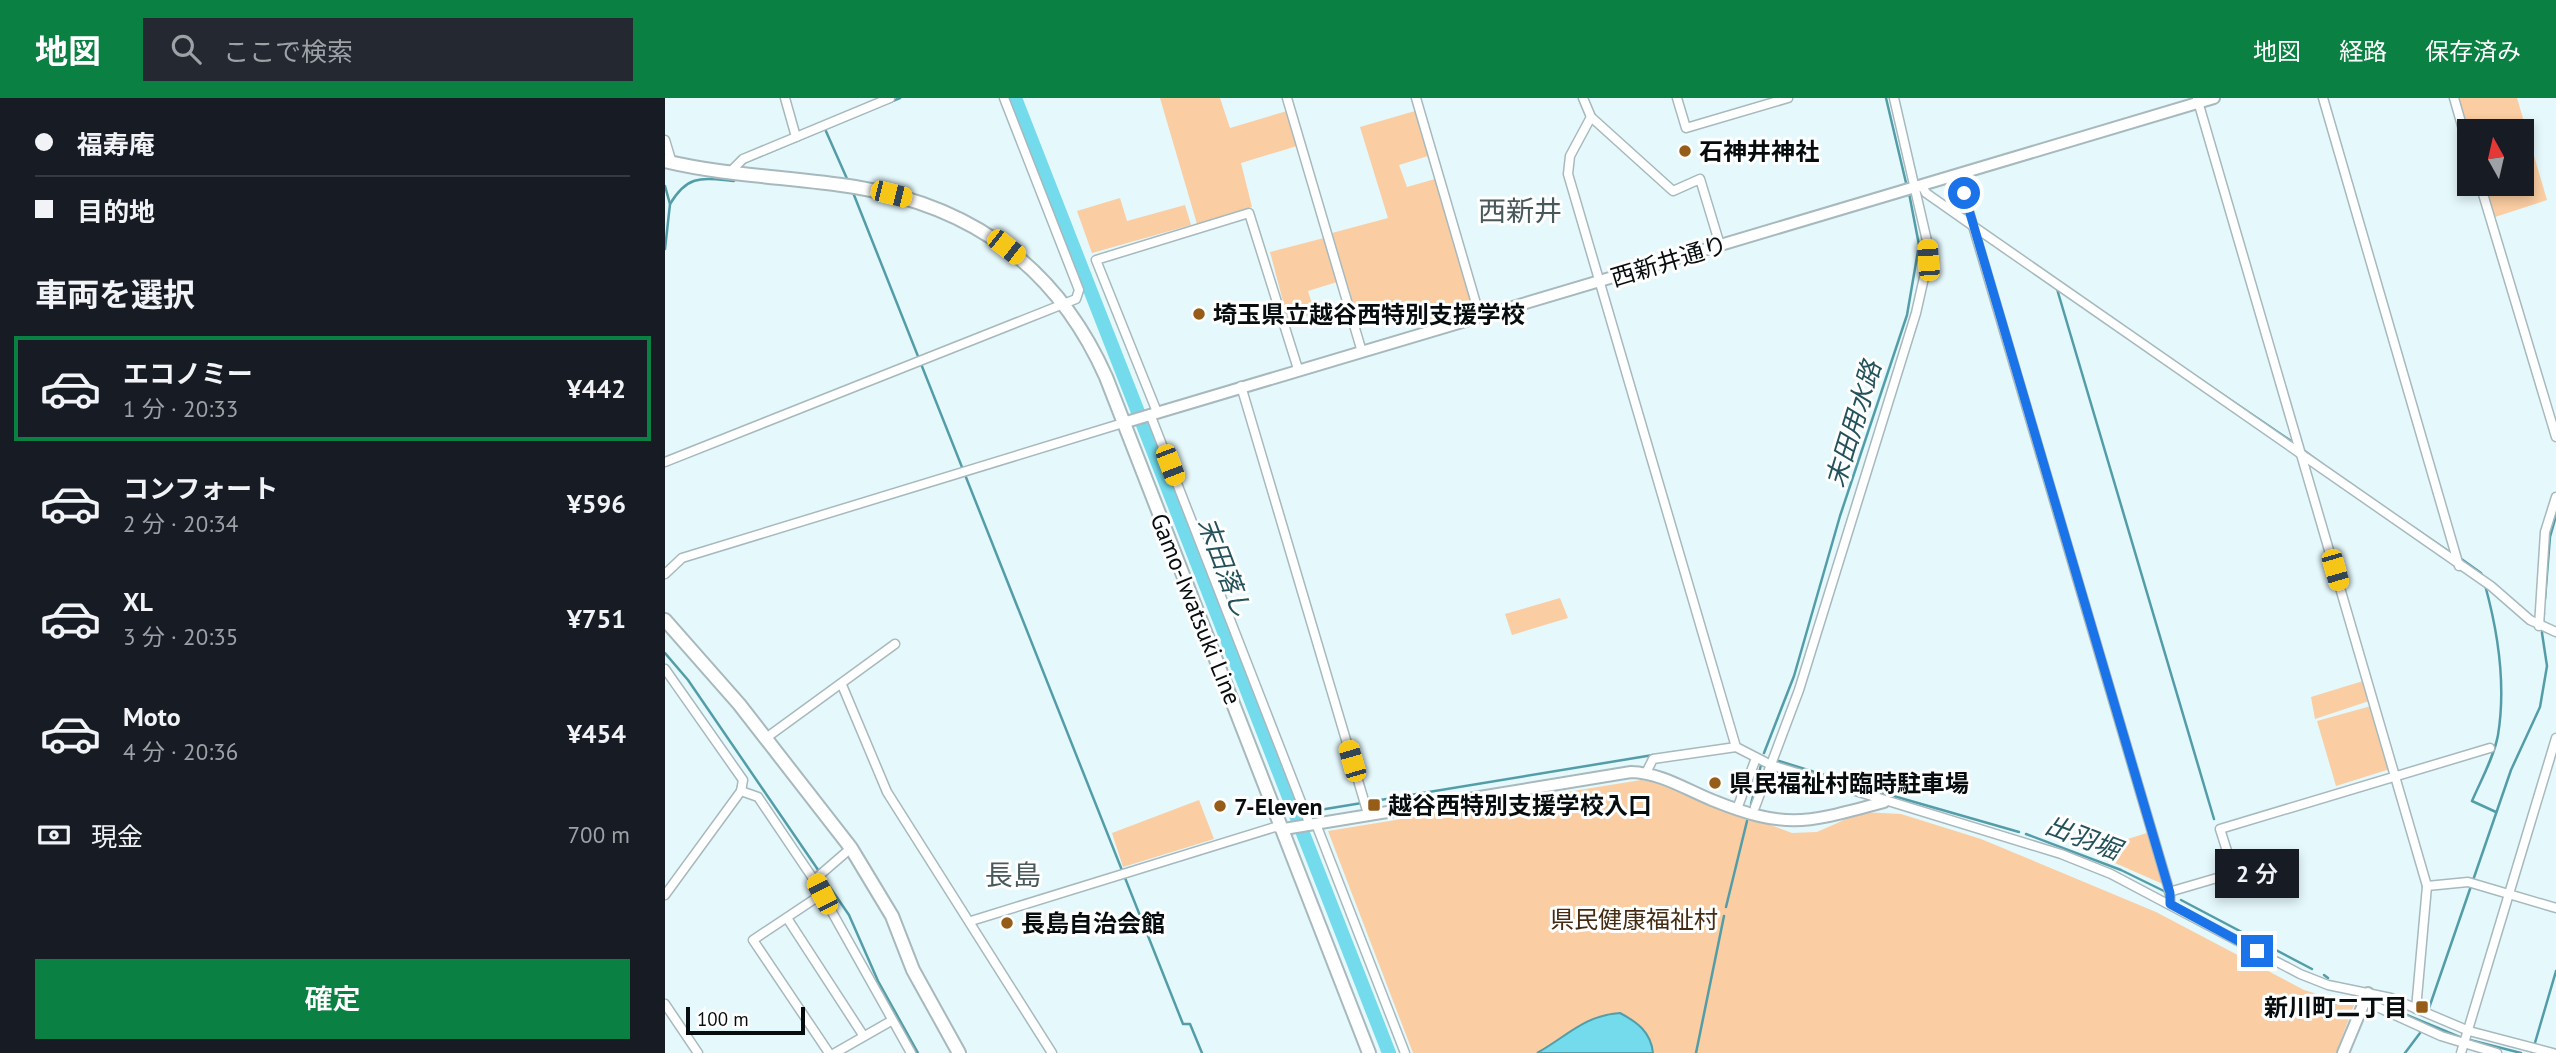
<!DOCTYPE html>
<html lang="ja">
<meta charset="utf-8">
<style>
body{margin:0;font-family:"PT Sans","Noto Sans JP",sans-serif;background:#242831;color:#f1f3f6;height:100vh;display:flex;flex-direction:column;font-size:26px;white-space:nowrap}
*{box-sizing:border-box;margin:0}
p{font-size:23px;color:#9ea1a6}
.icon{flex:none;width:38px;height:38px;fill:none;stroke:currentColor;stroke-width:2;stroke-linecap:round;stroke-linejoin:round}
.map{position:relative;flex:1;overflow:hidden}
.panel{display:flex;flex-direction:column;background:#171b24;width:665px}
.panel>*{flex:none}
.hud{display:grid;align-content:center;height:154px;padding:0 35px;background:#171b24}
.needle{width:46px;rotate:352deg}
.buttons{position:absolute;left:1792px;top:21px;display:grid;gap:14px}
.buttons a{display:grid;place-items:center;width:77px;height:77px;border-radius:0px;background:#171b24;box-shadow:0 4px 10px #0003;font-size:35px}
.scale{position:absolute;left:21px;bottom:18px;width:119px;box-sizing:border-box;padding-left:7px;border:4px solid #070d0e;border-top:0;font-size:19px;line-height:24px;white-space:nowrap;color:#070d0e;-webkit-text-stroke:5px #fff;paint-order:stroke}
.end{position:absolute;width:32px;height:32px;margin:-16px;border:9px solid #1a73e8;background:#fff;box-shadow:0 0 0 4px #fff}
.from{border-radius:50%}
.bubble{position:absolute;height:49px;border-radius:0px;background:#171b24;box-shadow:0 4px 10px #0003;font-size:23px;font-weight:600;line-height:49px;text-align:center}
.car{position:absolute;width:21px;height:42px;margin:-21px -10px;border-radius:9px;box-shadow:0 0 5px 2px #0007;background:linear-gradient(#f5c518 24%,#345 0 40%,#f5c518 0 76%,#345 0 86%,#f5c518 0)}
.hud b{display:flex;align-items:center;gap:24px;height:66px;font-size:26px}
.hud b+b{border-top:2px solid #363941}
.hud i{width:18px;height:18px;background:#f1f3f6}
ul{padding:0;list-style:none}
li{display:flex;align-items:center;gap:21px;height:105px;margin:0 14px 10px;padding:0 21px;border:4px solid transparent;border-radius:0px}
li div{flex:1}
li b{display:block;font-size:26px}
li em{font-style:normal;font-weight:600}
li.on{border-color:#0b8043}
li>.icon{width:63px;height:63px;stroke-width:1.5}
h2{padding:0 35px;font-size:32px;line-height:84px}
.pay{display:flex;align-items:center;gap:18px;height:77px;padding:0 35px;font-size:26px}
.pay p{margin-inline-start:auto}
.action{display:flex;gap:14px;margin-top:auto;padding:14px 35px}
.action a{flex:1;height:80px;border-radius:0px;background:#0b8043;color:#fff;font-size:28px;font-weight:600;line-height:80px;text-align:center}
header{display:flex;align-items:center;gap:42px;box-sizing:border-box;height:98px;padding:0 35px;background:#0b8043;color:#fff}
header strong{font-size:33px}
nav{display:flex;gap:38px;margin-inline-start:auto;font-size:24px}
.search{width:490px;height:63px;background:#242831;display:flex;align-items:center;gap:18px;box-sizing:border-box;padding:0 24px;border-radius:0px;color:#9ea1a6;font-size:26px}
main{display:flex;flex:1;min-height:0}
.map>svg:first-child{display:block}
.green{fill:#facda2}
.water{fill:#73dbec;stroke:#539da9;stroke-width:2}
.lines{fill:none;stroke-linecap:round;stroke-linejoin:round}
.stream{stroke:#539da9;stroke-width:2.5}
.river{stroke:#73dbec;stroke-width:14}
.minor-casing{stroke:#a7b9bd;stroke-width:11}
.tertiary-casing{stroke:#a7b9bd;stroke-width:14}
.secondary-casing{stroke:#a7b9bd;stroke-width:16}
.minor{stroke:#fff;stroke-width:8}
.tertiary{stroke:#fff;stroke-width:10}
.secondary{stroke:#fff;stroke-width:12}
.route{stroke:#1a73e8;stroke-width:9}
.poi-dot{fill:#965d19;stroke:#fff;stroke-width:2.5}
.labels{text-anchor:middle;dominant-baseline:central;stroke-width:6;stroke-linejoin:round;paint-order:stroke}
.poi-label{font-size:24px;font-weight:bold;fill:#070d0e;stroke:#fff;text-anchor:start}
.street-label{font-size:24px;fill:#070d0e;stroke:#fff}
.park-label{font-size:24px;fill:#442c13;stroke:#fff}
.water-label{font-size:26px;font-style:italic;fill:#24525a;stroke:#fff}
.quarter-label{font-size:28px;fill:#48585b;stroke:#fff}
</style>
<header>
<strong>地図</strong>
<div class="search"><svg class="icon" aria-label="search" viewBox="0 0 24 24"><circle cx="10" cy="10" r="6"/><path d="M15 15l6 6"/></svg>ここで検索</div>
<nav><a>地図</a><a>経路</a><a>保存済み</a></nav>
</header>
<main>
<section class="panel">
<div class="hud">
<b><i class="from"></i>福寿庵</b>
<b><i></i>目的地</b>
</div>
<h2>車両を選択</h2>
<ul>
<li class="on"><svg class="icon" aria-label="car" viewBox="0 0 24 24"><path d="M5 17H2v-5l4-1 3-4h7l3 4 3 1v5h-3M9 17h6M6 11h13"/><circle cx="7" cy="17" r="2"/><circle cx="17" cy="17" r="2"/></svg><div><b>エコノミー</b><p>1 分 · 20:33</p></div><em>¥442</em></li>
<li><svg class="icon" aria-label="car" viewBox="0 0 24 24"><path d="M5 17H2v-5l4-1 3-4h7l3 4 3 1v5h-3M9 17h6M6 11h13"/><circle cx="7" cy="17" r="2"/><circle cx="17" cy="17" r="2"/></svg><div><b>コンフォート</b><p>2 分 · 20:34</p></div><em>¥596</em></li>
<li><svg class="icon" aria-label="car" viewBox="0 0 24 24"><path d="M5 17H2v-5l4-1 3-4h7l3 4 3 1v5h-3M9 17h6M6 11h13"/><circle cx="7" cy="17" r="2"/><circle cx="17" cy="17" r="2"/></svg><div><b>XL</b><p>3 分 · 20:35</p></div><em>¥751</em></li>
<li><svg class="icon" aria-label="car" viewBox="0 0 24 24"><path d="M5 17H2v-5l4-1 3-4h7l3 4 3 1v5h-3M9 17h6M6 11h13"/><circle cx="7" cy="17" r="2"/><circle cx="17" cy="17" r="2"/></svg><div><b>Moto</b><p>4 分 · 20:36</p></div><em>¥454</em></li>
</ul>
<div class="pay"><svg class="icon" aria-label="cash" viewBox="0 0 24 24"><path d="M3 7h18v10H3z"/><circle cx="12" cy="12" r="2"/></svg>現金<p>700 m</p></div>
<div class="action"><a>確定</a></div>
</section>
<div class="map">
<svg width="1891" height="955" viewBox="0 0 1891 955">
<rect width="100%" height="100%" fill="#e5f8fc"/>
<g class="green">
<polygon points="495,0 555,0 565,30 622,13 632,48 576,65 587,109 532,126"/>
<polygon points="1794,0 1852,0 1882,102 1830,119 1820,86 1857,86 1857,33 1804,33"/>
<polygon points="750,13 763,58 734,67 742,89 770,81 810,215 755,232 747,210 694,225 667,135 723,120 695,29"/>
<polygon points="455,100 462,123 520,107 526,127 427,155 412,113"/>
<polygon points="659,140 672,184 643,193 650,216 623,222 605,154"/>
<polygon points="895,500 903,520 847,537 840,516"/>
<polygon points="1698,583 1704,603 1650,621 1646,599"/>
<polygon points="1706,608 1725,671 1671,688 1652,623"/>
<polygon points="976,682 1001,687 1127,735 1152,734 1197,714 1236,716 1316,741 1491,814 1639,892 1689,907 1671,955 748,955 663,733"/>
<polygon points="534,702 549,741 458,769 447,735"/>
<polygon points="1485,734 1500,787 1432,757 1431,751"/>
</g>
<path class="water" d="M 955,915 C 972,924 986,934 988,955 L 872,955 C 901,939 920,917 955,915 Z"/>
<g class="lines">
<g class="stream">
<polyline points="1221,0 1242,89"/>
<polyline points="225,4 235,0"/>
<polyline points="160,31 183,83"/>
<polyline points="81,64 203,13"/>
<polyline points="0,88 5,106 0,151"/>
<polyline points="187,92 518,926 525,926 537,955"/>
<polyline points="1253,93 1293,122"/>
<path d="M 5,106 C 23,76 37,80 69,83"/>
<polyline points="1392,191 1549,721"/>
<polyline points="1501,258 1629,345"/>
<polyline points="1637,351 1657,366"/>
<polyline points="1677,380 1717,408"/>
<polyline points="1748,429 1786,455"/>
<polyline points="1795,460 1816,475 1818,480"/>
<path d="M 1820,487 C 1833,534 1841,588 1833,637 C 1829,659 1816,682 1807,703 L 1831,714"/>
<polyline points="1880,501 1885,439 1891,418"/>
<polyline points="0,555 23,582 184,817 213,883 253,955"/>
<polyline points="1099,655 1129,578 1175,418 1242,217 1254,147 1244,95"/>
<polyline points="998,656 1009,654"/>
<polyline points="1114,663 1211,693"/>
<polyline points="1218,695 1354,734"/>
<polyline points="1086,706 1096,667"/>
<polyline points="630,716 988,657"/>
<polyline points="1361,736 1456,772 1501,794"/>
<polyline points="1516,802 1647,871"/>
<polyline points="1061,809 1082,723"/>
<polyline points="1659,877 1663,880"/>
<polyline points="1718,907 1797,940"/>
<polyline points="1764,910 1846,672 1875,609 1882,568 1877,535 1879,515"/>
<polyline points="1805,942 1856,955"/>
<polyline points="1031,955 1059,818"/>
<polyline points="1740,955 1755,935"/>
<polyline points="1867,955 1891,873"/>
</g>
<polyline class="river" points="350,0 724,955"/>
<defs>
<g id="minor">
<polyline points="120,0 131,39"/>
<polyline points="622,0 697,254"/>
<polyline points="751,0 815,219"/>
<polyline points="918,0 926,19 1008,93 1035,81 1055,147"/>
<polyline points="1012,0 1021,30 1123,0"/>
<polyline points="1532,0 1762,788 1751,911"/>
<polyline points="1658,0 1794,468"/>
<polyline points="1789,0 1804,52"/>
<polyline points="926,19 905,58 903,76 1071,649"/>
<polyline points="0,42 7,65"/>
<polyline points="66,73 78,61 225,0"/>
<polyline points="1293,77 1505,795 1505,806"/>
<polyline points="1815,86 1891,339"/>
<polyline points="1257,88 1261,95 1308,128 1826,488 1865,522 1891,534"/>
<polyline points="576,288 703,716"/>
<polyline points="492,314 431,162 584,115 633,271"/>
<polyline points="485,316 645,727"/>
<polyline points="0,364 411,201 414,192 339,0"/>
<polyline points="0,476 17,460 458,325"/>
<polyline points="1874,528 1880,434 1891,399"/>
<polyline points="0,571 78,682 76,693 0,797"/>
<polyline points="177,587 222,694 387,955"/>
<polyline points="101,640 230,546"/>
<polyline points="981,675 988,661 1071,649 1106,667 1396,756 1446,776 1635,876 1663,887 1726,900 1804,933 1888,955"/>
<polyline points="76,693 93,699 149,782"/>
<polyline points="1090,709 1134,592 1251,215 1263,162 1262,143 1229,0"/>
<polyline points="1072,711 1091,660"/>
<polyline points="651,726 740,955"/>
<polyline points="186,750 149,782 246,955"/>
<polyline points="1762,788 1803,784 1891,810"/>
<polyline points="1504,794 1569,775 1555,731 1825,650"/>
<polyline points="157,796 88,842 164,955"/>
<polyline points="122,820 198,937"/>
<polyline points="306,823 610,729 618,731"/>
<polyline points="1699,903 1776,938 1832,955"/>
<polyline points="0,906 33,955"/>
<polyline points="170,955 226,923"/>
<polyline points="1796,955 1891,640"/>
</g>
<g id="tertiary">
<polyline points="458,325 1549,0"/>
<path d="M 619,731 L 966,674 C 996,675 1020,691 1047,702 C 1123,733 1144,724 1219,704"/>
<polyline points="1678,955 1703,895"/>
</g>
<g id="secondary">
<path d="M 0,63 C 62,78 127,79 190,89 C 308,108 392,169 441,279 L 704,955"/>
<polyline points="0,522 74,606 186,750 227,818 248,872 294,955"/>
</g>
</defs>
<use href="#minor" class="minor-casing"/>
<use href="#tertiary" class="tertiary-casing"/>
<use href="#secondary" class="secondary-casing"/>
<use href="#minor" class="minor"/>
<use href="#tertiary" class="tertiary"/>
<use href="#secondary" class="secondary"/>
</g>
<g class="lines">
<polyline class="route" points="1299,95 1505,795 1505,806 1592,853"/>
</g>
<g class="poi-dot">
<circle cx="1020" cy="53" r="7"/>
<circle cx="534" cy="216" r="7"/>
<circle cx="1050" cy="685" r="7"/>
<rect x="702" y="700" width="14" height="14" rx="3.5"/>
<circle cx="555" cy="708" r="7"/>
<circle cx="342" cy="825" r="7"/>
<rect x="1750" y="902" width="14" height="14" rx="3.5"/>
</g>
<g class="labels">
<g class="poi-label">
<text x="1034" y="53">石神井神社</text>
<text x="548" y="216">埼玉県立越谷西特別支援学校</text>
<text x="1064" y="685">県民福祉村臨時駐車場</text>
<text x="723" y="707">越谷西特別支援学校入口</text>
<text x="569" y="708">7-Eleven</text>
<text x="356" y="825">長島自治会館</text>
<text x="1743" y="909" text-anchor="end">新川町二丁目</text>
</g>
<g class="street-label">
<text transform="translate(1004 163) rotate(-17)">西新井通り</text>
<text transform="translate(531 511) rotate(68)">Gamo-Iwatsuki Line</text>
</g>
<g class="park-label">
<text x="969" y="821">県民健康福祉村</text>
</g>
<g class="water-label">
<text transform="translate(1188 326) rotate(-73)">末田用水路</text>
<text transform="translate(560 469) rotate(69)">末田落し</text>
<text transform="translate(1418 739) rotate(21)">出羽堀</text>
</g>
<g class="quarter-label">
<text x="855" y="112">西新井</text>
<text x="348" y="776">長島</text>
</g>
</g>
</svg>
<div class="buttons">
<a><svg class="needle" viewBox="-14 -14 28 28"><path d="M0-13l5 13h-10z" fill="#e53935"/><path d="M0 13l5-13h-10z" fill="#9ea1a6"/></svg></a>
</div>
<div class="scale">100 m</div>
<i class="end from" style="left:1299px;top:95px"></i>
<i class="end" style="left:1592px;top:853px"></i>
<div class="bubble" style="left:1550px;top:751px;width:84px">2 分</div>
<i class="car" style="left:226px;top:96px;rotate:104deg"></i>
<i class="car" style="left:341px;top:149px;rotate:128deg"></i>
<i class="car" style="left:1263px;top:162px;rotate:356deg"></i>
<i class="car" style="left:505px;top:367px;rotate:159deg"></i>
<i class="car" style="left:1670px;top:472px;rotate:164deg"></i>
<i class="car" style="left:687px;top:663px;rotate:344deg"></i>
<i class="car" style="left:157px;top:796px;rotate:333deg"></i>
</div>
</main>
